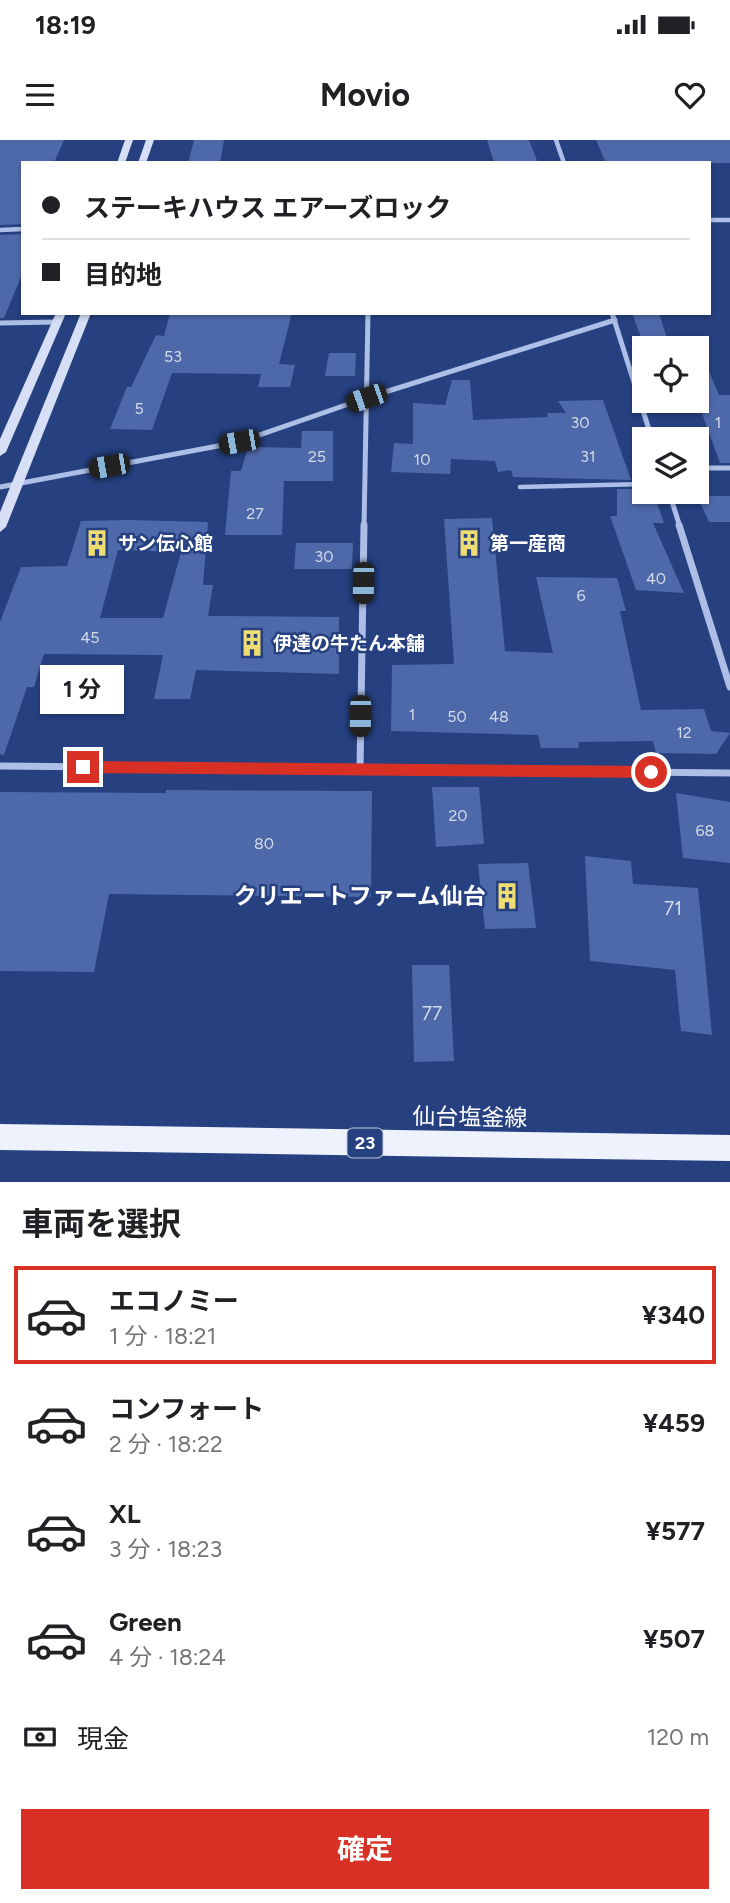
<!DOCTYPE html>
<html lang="ja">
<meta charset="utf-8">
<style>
body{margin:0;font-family:Figtree,"Noto Sans JP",sans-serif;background:#f6f6f6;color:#202124;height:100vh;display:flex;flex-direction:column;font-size:26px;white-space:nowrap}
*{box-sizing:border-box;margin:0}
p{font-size:23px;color:#757577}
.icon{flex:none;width:38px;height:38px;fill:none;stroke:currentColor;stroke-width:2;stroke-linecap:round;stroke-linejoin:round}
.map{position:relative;height:1042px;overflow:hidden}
.side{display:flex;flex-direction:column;background:#fff;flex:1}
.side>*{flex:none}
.top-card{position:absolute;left:21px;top:21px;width:690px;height:154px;border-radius:0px;box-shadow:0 2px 5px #0004;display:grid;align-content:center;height:154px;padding:0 21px;background:#fff}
.controls{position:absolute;left:632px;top:196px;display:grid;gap:14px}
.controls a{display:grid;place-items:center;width:77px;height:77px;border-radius:0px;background:#fff;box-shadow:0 2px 5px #0004;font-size:35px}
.end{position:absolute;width:32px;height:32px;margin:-16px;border:9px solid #d93025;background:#fff;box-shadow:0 0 0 4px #fff}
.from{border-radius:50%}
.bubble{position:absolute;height:49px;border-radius:0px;background:#fff;box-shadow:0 2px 5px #0004;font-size:23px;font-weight:700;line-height:49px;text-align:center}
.car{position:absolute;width:21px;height:42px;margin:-21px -10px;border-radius:9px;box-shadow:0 0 5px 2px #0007;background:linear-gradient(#222 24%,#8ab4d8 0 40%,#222 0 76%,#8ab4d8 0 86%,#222 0)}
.top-card b{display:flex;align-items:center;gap:24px;height:66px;font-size:26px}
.top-card b+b{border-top:2px solid #e0e0e0}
.top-card i{width:18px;height:18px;background:#202124}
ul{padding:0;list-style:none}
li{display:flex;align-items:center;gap:21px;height:98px;margin:0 14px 10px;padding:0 7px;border:4px solid transparent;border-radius:0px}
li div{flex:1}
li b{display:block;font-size:26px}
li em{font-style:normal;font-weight:700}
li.current{border-color:#d93025}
li>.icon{width:63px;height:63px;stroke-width:1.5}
h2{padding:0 21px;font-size:32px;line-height:84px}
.pay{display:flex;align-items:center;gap:18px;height:77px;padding:0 21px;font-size:26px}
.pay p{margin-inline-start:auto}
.cta{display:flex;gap:14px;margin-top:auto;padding:14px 21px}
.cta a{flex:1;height:80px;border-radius:0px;background:#d93025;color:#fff;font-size:28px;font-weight:700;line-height:80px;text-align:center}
.status{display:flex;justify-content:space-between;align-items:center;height:49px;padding:0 35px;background:#fff;direction:ltr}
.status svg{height:19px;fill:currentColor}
header{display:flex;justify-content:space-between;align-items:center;height:91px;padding:0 21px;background:#fff;font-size:32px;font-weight:700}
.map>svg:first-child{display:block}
.building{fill:#4e69a9;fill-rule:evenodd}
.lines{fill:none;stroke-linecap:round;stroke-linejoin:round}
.lane{stroke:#adbfe6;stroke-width:4.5}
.street-far2{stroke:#adbfe6;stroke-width:4.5}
.street-far1{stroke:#adbfe6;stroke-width:5}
.street{stroke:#adbfe6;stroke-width:7}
.secondary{fill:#d6dff6;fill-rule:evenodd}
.primary{fill:#eef2fd;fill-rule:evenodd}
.route{fill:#d93025}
.labels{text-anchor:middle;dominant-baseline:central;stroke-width:5;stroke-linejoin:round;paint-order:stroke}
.number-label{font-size:16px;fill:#d3daea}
.shield{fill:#264080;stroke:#bec6d9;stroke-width:2}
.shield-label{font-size:18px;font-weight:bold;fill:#fff}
.poi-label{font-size:19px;font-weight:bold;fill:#fff;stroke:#264080;text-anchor:start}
.near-number-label{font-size:19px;fill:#d3daea}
.near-poi-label{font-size:23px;font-weight:bold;fill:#fff;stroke:#264080;text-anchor:end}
.near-street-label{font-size:23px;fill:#fff;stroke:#264080}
</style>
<div class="status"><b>18:19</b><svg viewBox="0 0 49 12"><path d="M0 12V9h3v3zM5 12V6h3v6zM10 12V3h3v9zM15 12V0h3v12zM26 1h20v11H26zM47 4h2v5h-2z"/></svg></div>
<header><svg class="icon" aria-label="menu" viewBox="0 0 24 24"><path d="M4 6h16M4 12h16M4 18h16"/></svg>Movio<svg class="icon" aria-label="heart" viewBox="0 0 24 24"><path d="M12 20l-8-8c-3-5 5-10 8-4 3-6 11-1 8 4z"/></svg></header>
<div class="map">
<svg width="730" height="1042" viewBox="0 0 730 1042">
<rect width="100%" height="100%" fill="#264080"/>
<g class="building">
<polygon points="0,0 64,0 54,23 23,23 23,84 0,85"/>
<polygon points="194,0 224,0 220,23 188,23"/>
<polygon points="487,0 529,0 538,23 494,23"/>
<polygon points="596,0 730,0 730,23 606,23"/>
<polygon points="23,94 23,132 4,178 0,178 0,95"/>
<polygon points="170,173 292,173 279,224 295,225 290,247 258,247 261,234 172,233 152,290 110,289 127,247 131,247 156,195 164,196"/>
<polygon points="632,173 659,173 670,208 645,208"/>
<polygon points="696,201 719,255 730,255 730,323 720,323 696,257"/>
<polygon points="329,213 356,213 355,236 325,236"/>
<polygon points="452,240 470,240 473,280 548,277 547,273 566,273 558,261 603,260 631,340 513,337 511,330 498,332 495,321 451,319 450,334 391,332 394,303 413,304 413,263 445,265"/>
<polygon points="302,291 333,291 333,341 284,341 282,395 225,395 231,331 241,331 248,307 301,308"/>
<polygon points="617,349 634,349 636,355 654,354 664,383 653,383 684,453 636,450 610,376 617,376"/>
<polygon points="697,356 730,356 730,382 709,382"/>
<polygon points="492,378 505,511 553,513 536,437 617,438 626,471 620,471 641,570 704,569 711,591 730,593 716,614 656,613 653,601 578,602 579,608 541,608 538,595 391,591 392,525 454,524 444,379"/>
<path d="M 128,380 L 208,382 L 203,445 L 213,445 L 208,476 L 339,477 L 339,534 L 196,530 L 190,559 L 154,559 L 163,515 L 44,514 L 34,547 L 27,547 L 4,615 L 0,614 L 0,482 L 21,427 L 67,426 L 81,381 ZM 118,410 L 181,412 L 163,478 L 100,478 Z"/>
<polygon points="296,403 353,403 352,429 294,429"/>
<polygon points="432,647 479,647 484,704 436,707"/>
<polygon points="166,650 372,651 371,757 109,754 94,832 0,831 0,652 166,653"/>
<polygon points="676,653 730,662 730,723 683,718"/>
<polygon points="585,716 631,721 633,744 698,748 712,895 681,891 675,830 590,821"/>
<polygon points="528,723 536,788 485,789 478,724"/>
<polygon points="412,825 449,825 454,921 414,922"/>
</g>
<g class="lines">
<polyline class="lane" points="520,347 644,344"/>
<g class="street-far2">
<polyline points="556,0 564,23"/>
<polyline points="709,80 730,80"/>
<polyline points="0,90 23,89"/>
</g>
<g class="street-far1">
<polyline points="612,173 652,299"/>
<polyline points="0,183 58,182"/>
<polyline points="696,328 730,328"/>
<polyline points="0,347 239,302 366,258 615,180"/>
<polyline points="669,352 680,387"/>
<polyline points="364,387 368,173"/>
</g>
<g class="street">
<polyline points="679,385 730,547"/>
<polyline points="0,626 730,633"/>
<polyline points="360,628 364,385"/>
</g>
<g class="secondary">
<polygon points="125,0 133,0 125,23 117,23"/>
<polygon points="146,0 154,0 146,23 138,23"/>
<polygon points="56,173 66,173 6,312 0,316 0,299"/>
<polygon points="81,173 91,173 6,387 0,392 0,372"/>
</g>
<polygon class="primary" points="0,984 730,995 730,1021 0,1010"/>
</g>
<polygon class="route" points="83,621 651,626 657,632 651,638 83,633 77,627"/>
<defs>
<symbol id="building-bare" viewBox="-9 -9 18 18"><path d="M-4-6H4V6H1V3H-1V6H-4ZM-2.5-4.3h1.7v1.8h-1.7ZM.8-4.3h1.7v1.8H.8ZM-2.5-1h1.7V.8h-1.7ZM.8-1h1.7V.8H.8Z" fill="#efdd72" stroke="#264080" stroke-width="2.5" paint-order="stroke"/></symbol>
</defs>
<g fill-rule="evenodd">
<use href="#building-bare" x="78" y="384" width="38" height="38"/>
<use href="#building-bare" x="450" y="384" width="38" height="38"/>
<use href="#building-bare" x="233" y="484" width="38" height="38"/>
<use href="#building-bare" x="488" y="737" width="38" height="38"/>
</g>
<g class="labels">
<g class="number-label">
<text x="173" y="216">53</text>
<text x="139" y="268">5</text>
<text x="580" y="282">30</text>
<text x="718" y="282">1</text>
<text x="317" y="316">25</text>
<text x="588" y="316">31</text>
<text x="422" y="319">10</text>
<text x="255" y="373">27</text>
<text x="324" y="416">30</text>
<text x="656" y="438">40</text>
<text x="581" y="455">6</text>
<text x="90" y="497">45</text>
<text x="412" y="574">1</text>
<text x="457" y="576">50</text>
<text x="499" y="576">48</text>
<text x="684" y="592">12</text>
<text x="458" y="675">20</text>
<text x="705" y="690">68</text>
<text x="264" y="703">80</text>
</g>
<rect class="shield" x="347.5" y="988.5" width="35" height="29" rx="5"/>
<g class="shield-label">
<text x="365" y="1003">23</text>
</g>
<g class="poi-label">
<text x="118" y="403">サン伝心館</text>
<text x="490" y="403">第一産商</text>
<text x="273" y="503">伊達の牛たん本舗</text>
</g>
<g class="near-number-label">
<text x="673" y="768">71</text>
<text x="432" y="873">77</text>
</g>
<g class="near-poi-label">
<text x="486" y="756">クリエートファーム仙台</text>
</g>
<g class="near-street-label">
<text transform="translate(470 977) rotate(1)">仙台塩釜線</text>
</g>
</g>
</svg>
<div class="controls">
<a><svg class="icon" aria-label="locate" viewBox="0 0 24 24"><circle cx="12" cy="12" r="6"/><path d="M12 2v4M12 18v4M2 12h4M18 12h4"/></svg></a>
<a><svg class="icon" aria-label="layers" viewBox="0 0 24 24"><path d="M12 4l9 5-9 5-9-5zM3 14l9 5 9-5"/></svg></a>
</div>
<i class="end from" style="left:651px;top:632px"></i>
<i class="end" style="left:83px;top:627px"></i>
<div class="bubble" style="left:40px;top:525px;width:84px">1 分</div>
<i class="car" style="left:366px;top:258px;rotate:251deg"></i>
<i class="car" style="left:239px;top:302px;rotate:260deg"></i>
<i class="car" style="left:109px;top:326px;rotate:260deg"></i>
<i class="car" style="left:363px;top:443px;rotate:181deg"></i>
<i class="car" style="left:360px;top:576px;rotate:181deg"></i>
<div class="top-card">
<b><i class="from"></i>ステーキハウス エアーズロック</b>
<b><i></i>目的地</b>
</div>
</div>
<section class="side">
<h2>車両を選択</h2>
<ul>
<li class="current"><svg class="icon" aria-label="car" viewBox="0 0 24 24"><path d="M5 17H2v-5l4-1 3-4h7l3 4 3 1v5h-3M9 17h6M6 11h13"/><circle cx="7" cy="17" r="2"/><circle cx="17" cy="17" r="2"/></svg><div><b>エコノミー</b><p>1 分 · 18:21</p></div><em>¥340</em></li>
<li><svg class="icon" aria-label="car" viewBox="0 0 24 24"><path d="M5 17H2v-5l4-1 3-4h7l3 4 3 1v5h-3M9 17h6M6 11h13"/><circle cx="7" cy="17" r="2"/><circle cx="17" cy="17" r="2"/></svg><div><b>コンフォート</b><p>2 分 · 18:22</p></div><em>¥459</em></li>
<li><svg class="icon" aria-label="car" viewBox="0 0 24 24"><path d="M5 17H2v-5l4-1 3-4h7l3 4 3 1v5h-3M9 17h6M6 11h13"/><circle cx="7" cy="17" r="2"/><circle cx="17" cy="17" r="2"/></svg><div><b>XL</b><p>3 分 · 18:23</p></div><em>¥577</em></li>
<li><svg class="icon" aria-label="car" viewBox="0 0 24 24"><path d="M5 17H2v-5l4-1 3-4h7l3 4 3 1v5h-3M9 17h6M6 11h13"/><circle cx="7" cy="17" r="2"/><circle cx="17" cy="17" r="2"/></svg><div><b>Green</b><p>4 分 · 18:24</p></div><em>¥507</em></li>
</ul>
<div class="pay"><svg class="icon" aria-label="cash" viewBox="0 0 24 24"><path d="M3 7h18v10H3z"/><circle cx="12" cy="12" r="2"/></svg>現金<p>120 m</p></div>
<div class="cta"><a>確定</a></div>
</section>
